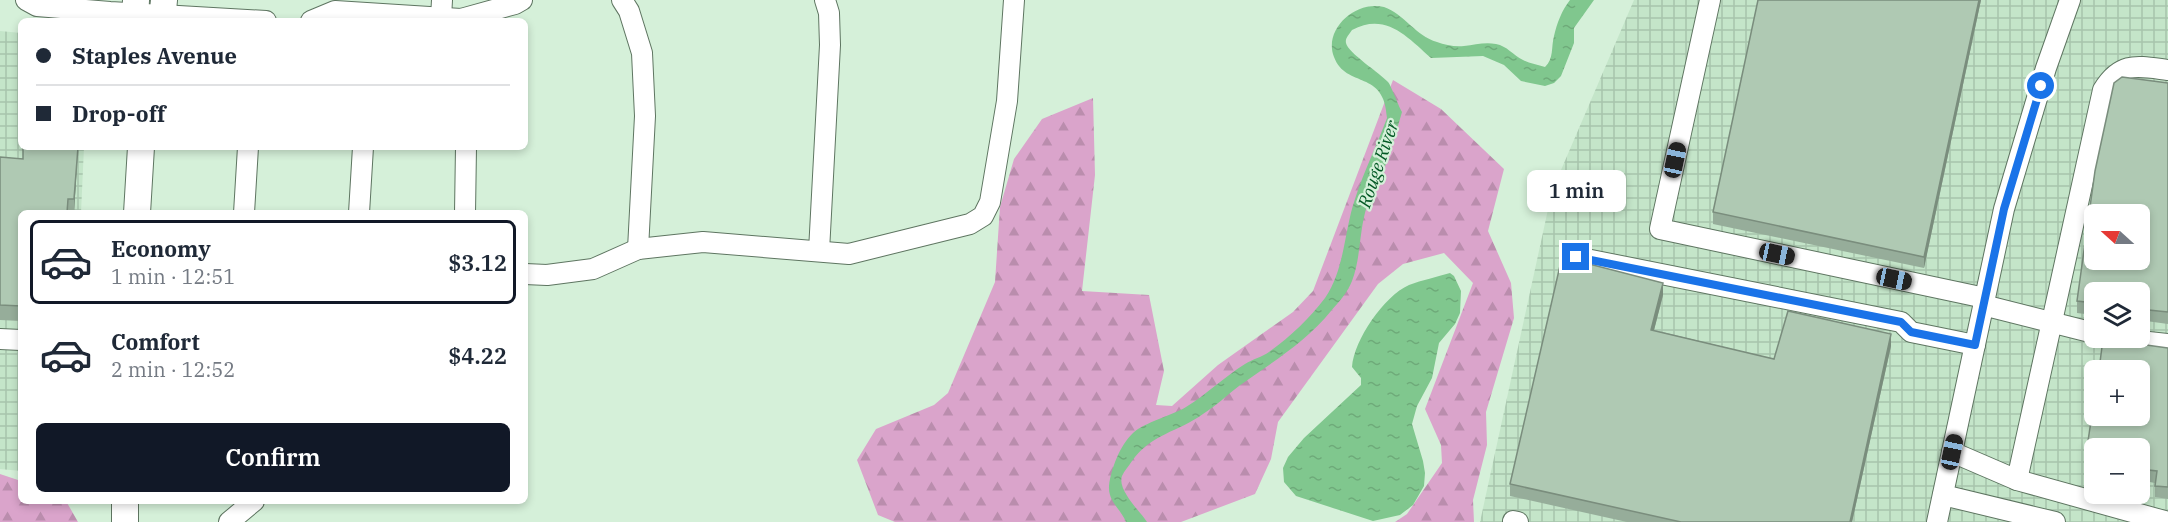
<!DOCTYPE html>
<meta charset="utf-8">
<style>
body{margin:0;font-family:"IBM Plex Serif",serif;background:#f2f2f3;color:#1f2937;height:100vh;display:flex;flex-direction:column;font-size:22px;white-space:nowrap}
*{box-sizing:border-box;margin:0}
p{font-size:20px;color:#747a83}
.icon{flex:none;width:33px;height:33px;fill:none;stroke:currentColor;stroke-width:2;stroke-linecap:round;stroke-linejoin:round}
.map{position:relative;flex:1;overflow:hidden}
.panel{position:absolute;left:18px;top:210px;width:510px;height:294px;display:flex;flex-direction:column;background:#fff;border-radius:9px;box-shadow:0 3px 9px #0003}
.panel>*{flex:none}
.guide{position:absolute;left:18px;top:18px;width:510px;height:132px;border-radius:9px;box-shadow:0 3px 9px #0003;display:grid;align-content:center;height:132px;padding:0 18px;background:#fff}
.needle{width:39px;rotate:291deg}
.fabs{position:absolute;left:2084px;top:204px;display:grid;gap:12px}
.fabs a{display:grid;place-items:center;width:66px;height:66px;border-radius:9px;background:#fff;box-shadow:0 3px 9px #0003;font-size:30px}
.end{position:absolute;width:27px;height:27px;margin:-14px;border:8px solid #1a73e8;background:#fff;box-shadow:0 0 0 3px #fff}
.from{border-radius:50%}
.bubble{position:absolute;height:42px;border-radius:9px;background:#fff;box-shadow:0 3px 9px #0003;font-size:20px;font-weight:600;line-height:42px;text-align:center}
.car{position:absolute;width:18px;height:36px;margin:-18px -9px;border-radius:8px;box-shadow:0 0 4px 2px #0007;background:linear-gradient(#222 24%,#8ab4d8 0 40%,#222 0 76%,#8ab4d8 0 86%,#222 0)}
.guide b{display:flex;align-items:center;gap:21px;height:57px;font-size:22px}
.guide b+b{border-top:2px solid #e0e1e3}
.guide i{width:15px;height:15px;background:#1f2937}
ul{padding:10px 0 0;list-style:none}
li{display:flex;align-items:center;gap:18px;height:84px;margin:0 12px 9px;padding:0 6px;border:3px solid transparent;border-radius:9px}
li div{flex:1}
li b{display:block;font-size:22px}
li em{font-style:normal;font-weight:600}
li.current{border-color:#111827}
li>.icon{width:54px;height:54px;stroke-width:1.5}
.primary-button{display:flex;gap:12px;margin-top:auto;padding:12px 18px}
.primary-button a{flex:1;height:69px;border-radius:9px;background:#111827;color:#fff;font-size:24px;font-weight:600;line-height:69px;text-align:center}
.map>svg:first-child{display:block}
.industrial{fill:url(#industrial-grid);fill-rule:evenodd}
.forest{fill:url(#forest-firs)}
.water{fill:url(#water-ripples)}
.lines{fill:none;stroke-linecap:round;stroke-linejoin:round}
.minor-casing{stroke:#5e7561;stroke-width:22}
.major-casing{stroke:#5e7561;stroke-width:28}
.minor{stroke:#fff;stroke-width:20}
.major{stroke:#fff;stroke-width:26}
.wall{fill:#96ad9a}
.shaded-wall{fill:#7a8d7d}
.building{fill:#afc9b3;stroke:#7a8d7d;stroke-width:1.5;fill-rule:evenodd}
.route{stroke:#1a73e8;stroke-width:8}
.labels{text-anchor:middle;dominant-baseline:central;stroke-width:4.5;stroke-linejoin:round;paint-order:stroke}
.water-label{font-size:18px;font-style:italic;fill:#035824;stroke:#d5f0d9}
</style>
<div class="map">
<svg width="2168" height="522" viewBox="0 0 2168 522">
<defs>
<pattern id="industrial-grid" width="8" height="8" patternUnits="userSpaceOnUse" patternTransform="scale(1.5)"><rect width="8" height="8" fill="#c4e5c9"/><path d="M0 4h8M4 0v8" fill="none" stroke="#a7c4ac"/></pattern>
<pattern id="forest-firs" width="22" height="20" patternUnits="userSpaceOnUse" patternTransform="scale(1.5)"><rect width="22" height="20" fill="#daa4cb"/><path d="M5 1l3.5 6h-7zM16 11l3.5 6h-7z" fill="#ba8dad"/></pattern>
<pattern id="water-ripples" width="26" height="14" patternUnits="userSpaceOnUse" patternTransform="scale(1.5)"><rect width="26" height="14" fill="#80c78e"/><path d="M2 4q2-2 4 0t4 0M15 11q2-2 4 0t4 0" fill="none" stroke="#6eaa79"/></pattern>
</defs>
<rect width="100%" height="100%" fill="#d5f0d9"/>
<g class="industrial">
<path d="M 1634,0 L 2168,0 L 2168,522 L 1480,522 L 1552,191 ZM 2094,214 L 2139,214 L 2139,260 L 2094,260 ZM 2094,292 L 2139,292 L 2139,338 L 2094,338 ZM 2094,370 L 2139,370 L 2139,416 L 2094,416 ZM 2094,448 L 2139,448 L 2139,494 L 2094,494 Z"/>
<polygon points="0,31 21,33 21,147 84,147 81,213 21,213 21,471 0,469"/>
</g>
<g class="forest">
<polygon points="1393,80 1441,109 1504,169 1488,231 1511,283 1514,318 1486,412 1487,445 1473,500 1474,522 1395,522 1407,514 1442,463 1441,445 1425,409 1473,283 1444,253 1403,264 1378,284 1278,422 1271,459 1255,494 1181,522 895,522 878,515 857,460 876,429 934,405 948,393 995,282 1000,207 1014,159 1042,119 1093,98 1095,175 1082,291 1149,295 1164,371 1156,405 1172,406 1218,365 1293,312 1313,291"/>
<polygon points="0,474 21,481 21,501 66,501 78,522 0,522"/>
</g>
<g class="water">
<path d="M 1570,0 L 1594,0 L 1574,28 L 1574,43 L 1561,76 L 1554,83 L 1545,86 L 1521,81 L 1504,65 L 1483,56 L 1431,58 C 1407,37 1386,12 1352,30 C 1349,35 1345,38 1346,43 C 1348,53 1380,73 1388,82 C 1391,85 1398,105 1402,112 C 1397,129 1392,147 1386,164 C 1380,178 1371,191 1367,206 C 1359,230 1361,258 1352,281 C 1348,292 1338,303 1331,311 C 1306,342 1271,363 1239,386 C 1227,395 1216,406 1203,414 C 1178,432 1151,434 1132,461 C 1129,466 1124,471 1122,476 C 1117,490 1140,511 1147,522 L 1126,522 C 1121,509 1108,502 1109,486 C 1111,469 1120,445 1133,433 C 1145,422 1171,416 1186,407 C 1207,394 1224,377 1245,364 C 1253,359 1262,357 1269,352 C 1290,337 1310,318 1325,298 C 1345,269 1344,231 1355,199 C 1364,171 1377,145 1387,118 C 1385,69 1346,89 1334,57 C 1323,29 1356,0 1384,7 C 1404,14 1416,36 1437,42 C 1445,45 1455,47 1464,46 C 1475,45 1484,42 1496,44 C 1507,46 1513,55 1523,60 C 1529,63 1538,65 1545,67 C 1554,59 1551,47 1554,36 C 1557,23 1562,10 1570,0 Z"/>
<path d="M 1450,273 L 1454,276 L 1461,291 L 1460,313 L 1455,324 L 1439,343 L 1432,378 L 1417,406 L 1412,424 L 1423,461 L 1425,473 L 1424,486 L 1413,505 L 1400,515 L 1373,521 L 1296,496 L 1284,482 L 1283,468 L 1288,457 L 1304,438 L 1361,385 L 1361,378 L 1352,367 C 1354,340 1384,296 1409,285 C 1422,280 1437,277 1450,273 Z"/>
</g>
<g class="lines">
<defs>
<g id="minor">
<polyline points="26,0 37,6 110,12 266,21"/>
<polyline points="622,0 629,11 642,53 645,116 638,249"/>
<polyline points="1710,0 1660,229 1985,298"/>
<polyline points="441,18 442,0"/>
<polyline points="311,21 335,11 461,19 515,4 522,0"/>
<polyline points="244,213 248,147"/>
<polyline points="359,213 363,147"/>
<polyline points="465,213 466,147"/>
<polyline points="819,251 830,45 829,13 825,0"/>
<polyline points="1576,257 1901,322 1911,332 1975,345"/>
<polyline points="525,274 547,275 593,269 638,249 703,242 849,254 970,224 983,216 990,202 1007,101 1014,0"/>
<polyline points="1983,305 2094,333"/>
<polyline points="2112,338 2168,344"/>
<polyline points="0,339 21,340"/>
<polyline points="1952,452 2017,480 2168,522"/>
<path d="M 2017,480 L 2103,90 C 2121,61 2137,66 2168,70"/>
<polyline points="1943,495 2055,522"/>
<polyline points="1513,521 1518,522"/>
<polyline points="229,522 254,501"/>
<polyline points="1937,522 2004,209 2046,68 2070,0"/>
</g>
<g id="major">
<polyline points="135,21 136,0"/>
<polyline points="162,21 164,0"/>
<polyline points="137,213 141,147"/>
<polyline points="125,522 125,501"/>
</g>
</defs>
<use href="#minor" class="minor-casing"/>
<use href="#major" class="major-casing"/>
<use href="#minor" class="minor"/>
<use href="#major" class="major"/>
</g>
<g class="wall">
<polygon points="1758,0 1981,0 1924,268 1713,224 1713,212"/>
<polygon points="2168,83 2168,324 2139,320 2139,292 2094,292 2094,315 2077,313 2077,301"/>
<polygon points="78,147 74,213 21,213 21,321 0,320 0,157 23,159"/>
<polygon points="1663,295 1654,330 1774,359 1891,346 1852,522 1627,522 1510,496 1510,484"/>
<polygon points="2168,348 2168,499 2155,497 2155,483 2139,480 2139,448 2094,448 2094,474 2085,472 2085,461"/>
</g>
<g class="shaded-wall">
<polygon points="1979,0 1981,0 1924,268 1924,257"/>
<polygon points="78,147 74,213 74,199"/>
<polygon points="1663,283 1663,295 1651,342 1651,330"/>
<polygon points="1891,334 1891,346 1852,522 1850,522"/>
</g>
<g class="building">
<polygon points="1758,0 1979,0 1924,257 1713,212"/>
<path d="M 2122,77 L 2168,83 L 2168,312 L 2139,309 L 2139,292 L 2094,292 L 2094,303 L 2077,301 L 2095,171 L 2114,83 ZM 2094,214 L 2139,214 L 2139,260 L 2094,260 Z"/>
<polygon points="23,147 78,147 74,199 68,199 67,213 21,213 21,306 0,305 0,157 23,159"/>
<polygon points="1562,257 1663,283 1651,330 1774,359 1788,311 1891,334 1850,522 1681,522 1510,484"/>
<polygon points="2103,339 2168,348 2168,487 2155,486 2157,471 2139,469 2139,448 2094,448 2094,462 2085,461 2094,401 2094,416 2139,416 2139,370 2099,370"/>
</g>
<g class="lines">
<polyline class="route" points="1576,257 1901,322 1911,332 1975,345 2004,209 2041,86"/>
</g>
<g class="labels">
<g class="water-label">
<text transform="translate(1378 164) rotate(-71)">Rouge River</text>
</g>
</g>
</svg>
<div class="fabs">
<a><svg class="needle" viewBox="-14 -14 28 28"><path d="M0-13l5 13h-10z" fill="#e53935"/><path d="M0 13l5-13h-10z" fill="#747a83"/></svg></a>
<a><svg class="icon" aria-label="layers" viewBox="0 0 24 24"><path d="M12 4l9 5-9 5-9-5zM3 14l9 5 9-5"/></svg></a>
<a>+</a>
<a>−</a>
</div>
<i class="end from" style="left:2041px;top:86px"></i>
<i class="end" style="left:1576px;top:257px"></i>
<div class="bubble" style="left:1527px;top:170px;width:99px">1 min</div>
<i class="car" style="left:1675px;top:160px;rotate:12deg"></i>
<i class="car" style="left:1777px;top:254px;rotate:102deg"></i>
<i class="car" style="left:1894px;top:279px;rotate:102deg"></i>
<i class="car" style="left:1952px;top:452px;rotate:12deg"></i>
<div class="guide">
<b><i class="from"></i>Staples Avenue</b>
<b><i></i>Drop-off</b>
</div>
<section class="panel">
<ul>
<li class="current"><svg class="icon" aria-label="car" viewBox="0 0 24 24"><path d="M5 17H2v-5l4-1 3-4h7l3 4 3 1v5h-3M9 17h6M6 11h13"/><circle cx="7" cy="17" r="2"/><circle cx="17" cy="17" r="2"/></svg><div><b>Economy</b><p>1 min · 12:51</p></div><em>$3.12</em></li>
<li><svg class="icon" aria-label="car" viewBox="0 0 24 24"><path d="M5 17H2v-5l4-1 3-4h7l3 4 3 1v5h-3M9 17h6M6 11h13"/><circle cx="7" cy="17" r="2"/><circle cx="17" cy="17" r="2"/></svg><div><b>Comfort</b><p>2 min · 12:52</p></div><em>$4.22</em></li>
</ul>
<div class="primary-button"><a>Confirm</a></div>
</section>
</div>
